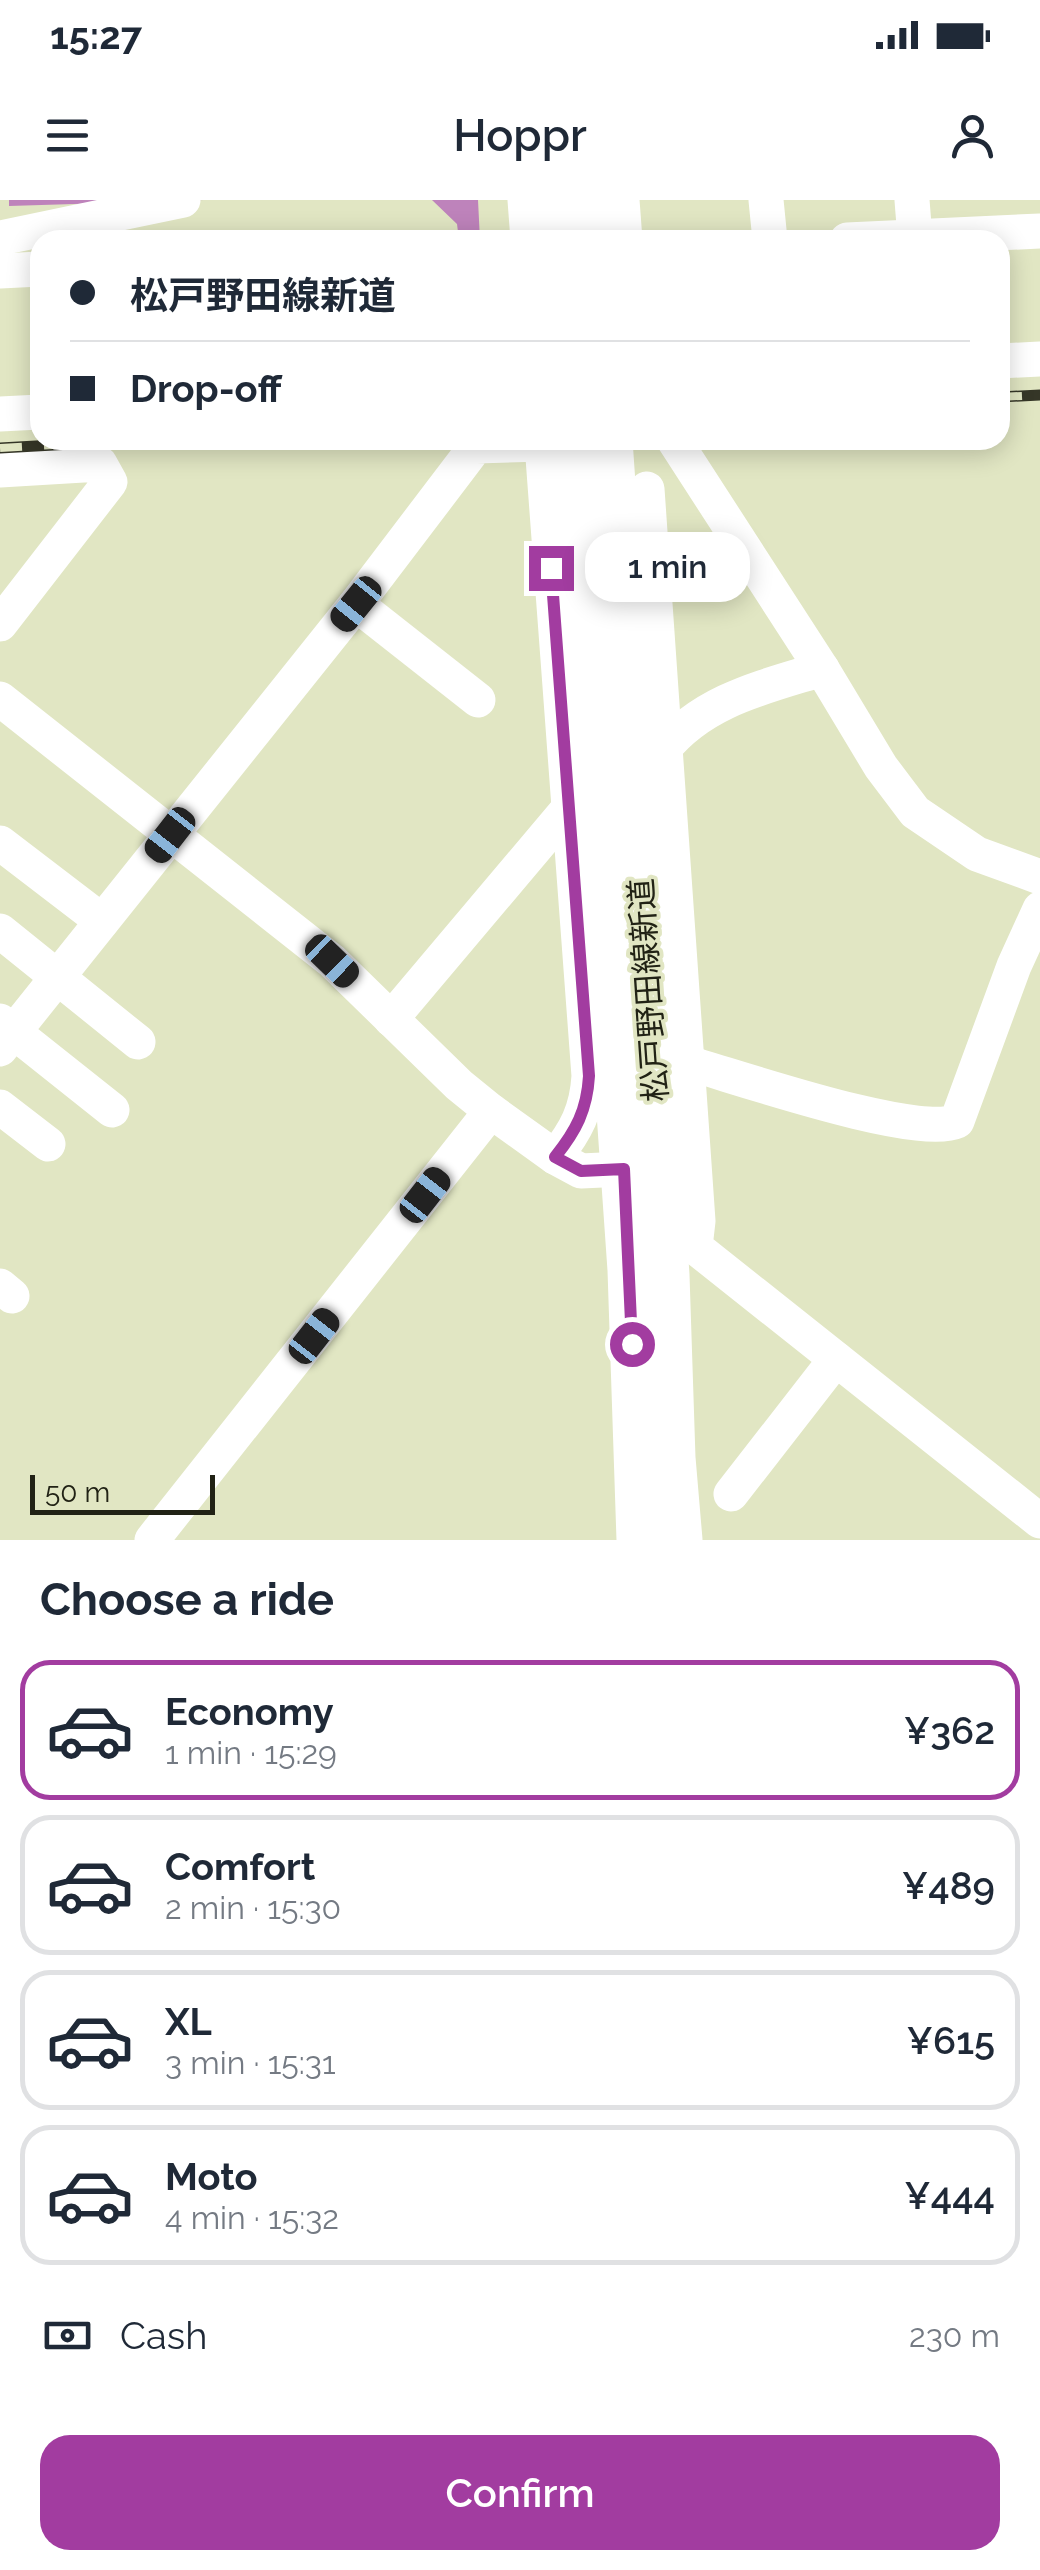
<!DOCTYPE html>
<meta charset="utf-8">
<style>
body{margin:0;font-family:Raleway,"Noto Sans JP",sans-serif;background:#f6f6f7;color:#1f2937;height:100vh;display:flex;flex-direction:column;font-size:38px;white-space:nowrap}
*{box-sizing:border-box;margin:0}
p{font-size:32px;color:#747a83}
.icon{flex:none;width:55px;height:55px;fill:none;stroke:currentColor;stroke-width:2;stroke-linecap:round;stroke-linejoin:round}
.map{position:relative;height:1340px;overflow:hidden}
.side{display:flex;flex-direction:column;background:#fff;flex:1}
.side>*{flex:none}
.top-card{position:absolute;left:30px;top:30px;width:980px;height:220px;border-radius:30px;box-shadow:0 5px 25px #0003;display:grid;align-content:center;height:220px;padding:0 40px;background:#fff}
.scale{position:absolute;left:30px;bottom:25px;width:185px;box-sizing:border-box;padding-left:10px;border:5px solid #212215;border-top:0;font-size:28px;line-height:35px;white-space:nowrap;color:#212215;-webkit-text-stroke:8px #e1e6c3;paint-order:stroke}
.end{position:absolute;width:45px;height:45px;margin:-22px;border:12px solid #a23ca0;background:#fff;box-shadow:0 0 0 5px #fff}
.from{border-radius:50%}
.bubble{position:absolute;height:70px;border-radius:30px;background:#fff;box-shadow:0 5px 25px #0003;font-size:32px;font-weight:600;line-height:70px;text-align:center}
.car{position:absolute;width:30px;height:60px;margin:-30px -15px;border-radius:12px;box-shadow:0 0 8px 2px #0007;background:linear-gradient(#222 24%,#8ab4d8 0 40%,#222 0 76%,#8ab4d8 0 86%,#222 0)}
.top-card b{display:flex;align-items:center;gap:35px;height:95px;font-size:38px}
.top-card b+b{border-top:2px solid #e0e1e3}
.top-card i{width:25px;height:25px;background:#1f2937}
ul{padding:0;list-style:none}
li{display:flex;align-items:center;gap:30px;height:140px;margin:0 20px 15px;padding:0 20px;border:5px solid #e0e1e3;border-radius:30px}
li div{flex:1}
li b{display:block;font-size:38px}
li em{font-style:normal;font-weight:600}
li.selected{border-color:#a23ca0}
li>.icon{width:90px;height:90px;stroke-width:1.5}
h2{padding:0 40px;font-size:45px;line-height:120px}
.pay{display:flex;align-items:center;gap:25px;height:110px;padding:0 40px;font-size:38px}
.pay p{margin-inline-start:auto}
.button{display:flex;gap:20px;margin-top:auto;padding:20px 40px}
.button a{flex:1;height:115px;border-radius:30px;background:#a23ca0;color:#fff;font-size:40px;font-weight:600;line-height:115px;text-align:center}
.status{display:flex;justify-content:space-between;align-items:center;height:70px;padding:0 50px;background:#fff;direction:ltr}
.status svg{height:28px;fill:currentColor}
header{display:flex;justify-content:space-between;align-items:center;height:130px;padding:0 40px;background:#fff;font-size:45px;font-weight:600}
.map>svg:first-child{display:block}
.water{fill:#be83bb}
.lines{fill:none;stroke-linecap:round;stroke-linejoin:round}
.minor{stroke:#fff;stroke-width:35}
.major{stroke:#fff;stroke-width:45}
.rail-casing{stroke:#353627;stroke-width:11}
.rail{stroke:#e1e6c3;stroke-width:8;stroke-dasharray:22;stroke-linecap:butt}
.route{stroke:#a23ca0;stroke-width:12}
.labels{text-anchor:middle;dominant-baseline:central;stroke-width:8;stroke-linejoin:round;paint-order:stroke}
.street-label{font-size:32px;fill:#212215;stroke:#e1e6c3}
</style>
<div class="status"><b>15:27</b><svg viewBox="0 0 49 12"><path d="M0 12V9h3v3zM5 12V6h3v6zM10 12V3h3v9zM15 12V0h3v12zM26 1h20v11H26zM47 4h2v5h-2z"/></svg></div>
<header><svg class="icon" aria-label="menu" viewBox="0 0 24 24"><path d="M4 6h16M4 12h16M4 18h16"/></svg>Hoppr<svg class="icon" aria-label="person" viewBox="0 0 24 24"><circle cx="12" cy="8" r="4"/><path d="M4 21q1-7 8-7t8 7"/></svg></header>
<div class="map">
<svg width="1040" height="1340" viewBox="0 0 1040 1340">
<rect width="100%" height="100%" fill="#e1e6c3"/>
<g class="water">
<polygon points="9,0 204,0 9,6"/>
<polygon points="432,0 478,0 480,40 459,40 457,24"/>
</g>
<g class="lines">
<g class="minor">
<polyline points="525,0 528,40"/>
<polyline points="622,0 625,40"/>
<polyline points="766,0 770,40"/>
<polyline points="912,0 915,38"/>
<polyline points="0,38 183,0"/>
<polyline points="847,40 1040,31"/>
<polyline points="0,71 40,69"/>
<polyline points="1000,161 1040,159"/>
<polyline points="0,214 40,212"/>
<polyline points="674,240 822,469 881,567 915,612 977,654 1040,677"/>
<polyline points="0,270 100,264 110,282 0,424"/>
<polyline points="647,289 698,1021 695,1047 1040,1321"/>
<polyline points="356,404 478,500"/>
<polyline points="0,499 332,761 459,885 491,911 555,957 581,971 624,969"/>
<path d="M 663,550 C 703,500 764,487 822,469"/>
<polyline points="0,643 102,721"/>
<polyline points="0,731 138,842"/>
<polyline points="391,819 569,608"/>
<polyline points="0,821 112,910"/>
<path d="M 0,849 L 356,404 L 476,246 L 542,244 L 589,876 C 587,910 576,931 555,957"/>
<path d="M 688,863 C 738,877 917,939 957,921 L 1014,766 L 1040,709"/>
<polyline points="0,907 48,944"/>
<polyline points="0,1086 12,1096"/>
<polyline points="731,1294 836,1159"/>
<polyline points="152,1340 491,911"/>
</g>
<g class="major">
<polyline points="555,0 558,40"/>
<polyline points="593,0 596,40"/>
<polyline points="572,240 630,1070 639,1340"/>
<polyline points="610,240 667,1075 673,1258 680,1340"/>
</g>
<defs>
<g id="rail">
<polyline points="1000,197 1040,195"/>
<polyline points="0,248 143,240"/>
</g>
</defs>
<use href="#rail" class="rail-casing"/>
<use href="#rail" class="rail"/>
</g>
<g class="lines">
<path class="route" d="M 551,368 L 589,876 C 587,910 576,931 555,957 L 581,971 L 624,969 L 632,1144"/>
</g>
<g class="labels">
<g class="street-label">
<text transform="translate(648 790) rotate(-94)">松戸野田線新道</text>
</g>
</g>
</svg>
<div class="scale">50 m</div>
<i class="end from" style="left:632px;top:1144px"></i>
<i class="end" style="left:551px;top:368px"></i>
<div class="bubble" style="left:585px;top:332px;width:165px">1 min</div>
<i class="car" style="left:356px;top:404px;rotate:219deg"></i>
<i class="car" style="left:170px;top:635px;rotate:218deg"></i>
<i class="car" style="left:332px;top:761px;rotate:134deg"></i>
<i class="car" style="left:425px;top:995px;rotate:38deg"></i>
<i class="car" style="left:314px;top:1136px;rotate:38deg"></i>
<div class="top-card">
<b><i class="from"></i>松戸野田線新道</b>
<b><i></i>Drop-off</b>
</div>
</div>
<section class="side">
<h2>Choose a ride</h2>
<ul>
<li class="selected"><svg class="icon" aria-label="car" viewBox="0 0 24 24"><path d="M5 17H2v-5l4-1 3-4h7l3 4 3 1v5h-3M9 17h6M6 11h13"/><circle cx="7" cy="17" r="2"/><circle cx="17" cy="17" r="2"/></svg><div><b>Economy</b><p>1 min · 15:29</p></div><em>¥362</em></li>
<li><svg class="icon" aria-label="car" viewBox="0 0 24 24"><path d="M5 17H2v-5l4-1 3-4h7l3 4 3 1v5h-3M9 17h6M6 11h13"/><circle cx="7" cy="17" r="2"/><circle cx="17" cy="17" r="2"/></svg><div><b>Comfort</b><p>2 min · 15:30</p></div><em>¥489</em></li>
<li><svg class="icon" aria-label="car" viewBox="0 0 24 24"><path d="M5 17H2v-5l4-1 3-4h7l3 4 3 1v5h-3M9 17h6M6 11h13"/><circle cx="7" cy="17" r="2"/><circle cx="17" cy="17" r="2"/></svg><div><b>XL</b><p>3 min · 15:31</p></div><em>¥615</em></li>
<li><svg class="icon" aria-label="car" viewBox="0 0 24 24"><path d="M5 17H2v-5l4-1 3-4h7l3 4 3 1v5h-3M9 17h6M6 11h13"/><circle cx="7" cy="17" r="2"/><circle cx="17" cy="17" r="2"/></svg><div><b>Moto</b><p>4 min · 15:32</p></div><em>¥444</em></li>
</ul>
<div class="pay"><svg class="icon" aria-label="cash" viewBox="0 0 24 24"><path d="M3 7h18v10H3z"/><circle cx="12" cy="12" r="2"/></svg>Cash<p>230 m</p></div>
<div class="button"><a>Confirm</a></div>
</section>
